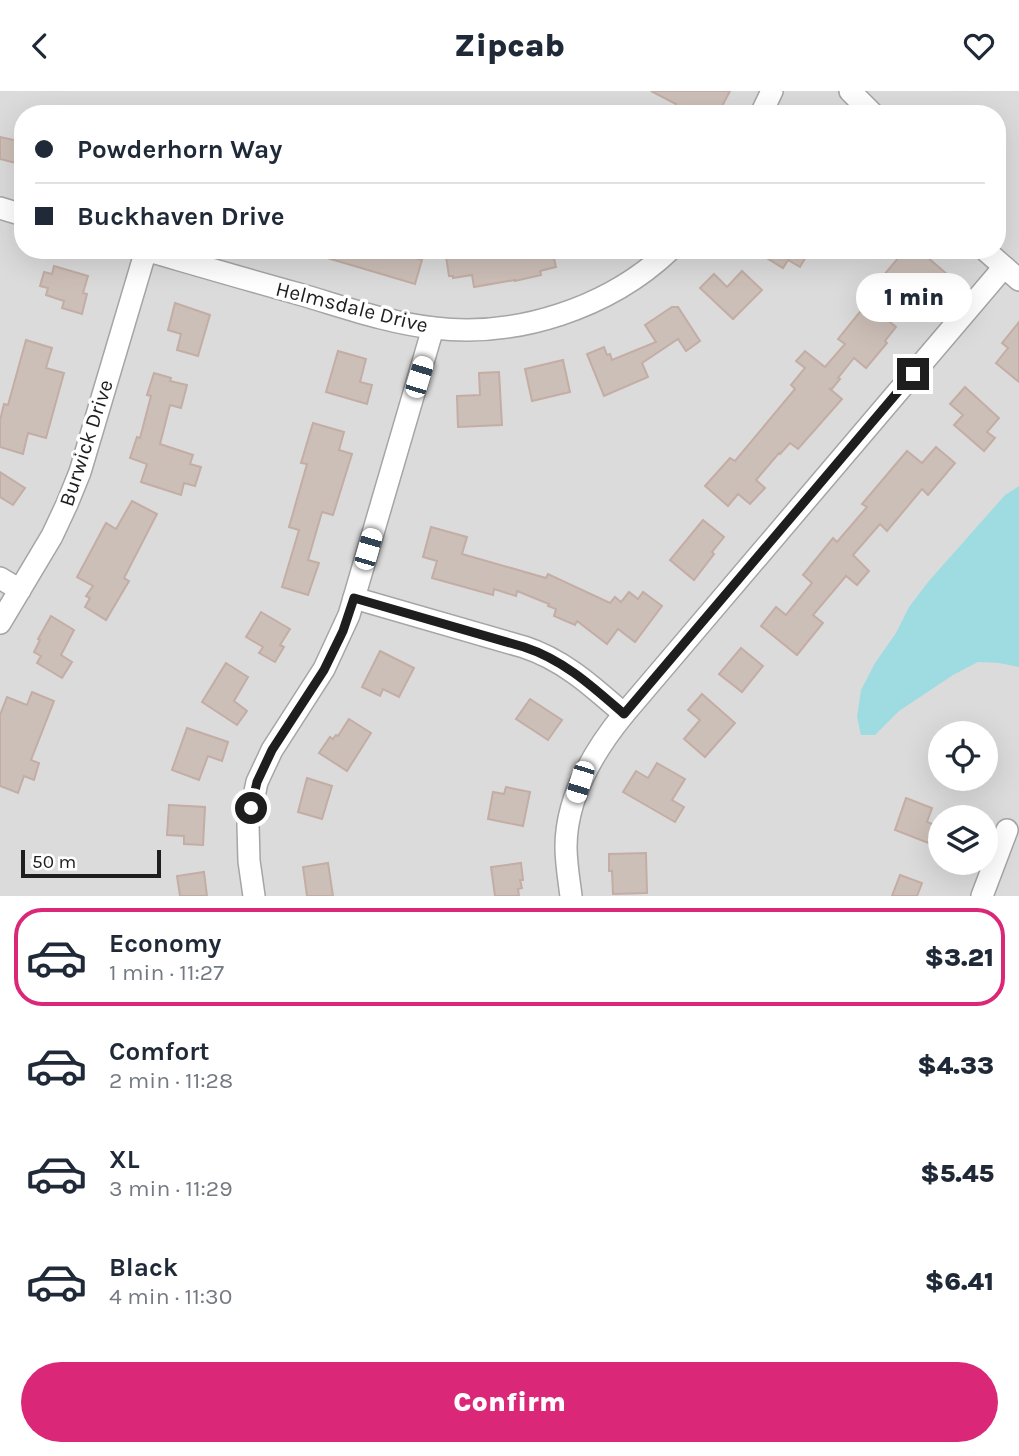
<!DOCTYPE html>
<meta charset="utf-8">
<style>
body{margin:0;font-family:Karla,sans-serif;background:#f2f2f3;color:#1f2937;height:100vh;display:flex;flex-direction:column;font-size:26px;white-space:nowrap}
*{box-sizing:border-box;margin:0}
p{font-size:23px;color:#747a83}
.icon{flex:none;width:38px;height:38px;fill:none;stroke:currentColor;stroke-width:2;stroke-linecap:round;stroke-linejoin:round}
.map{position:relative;height:805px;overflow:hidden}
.side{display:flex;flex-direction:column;background:#fff;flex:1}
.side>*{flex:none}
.hud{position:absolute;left:14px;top:14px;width:992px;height:154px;border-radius:28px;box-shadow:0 7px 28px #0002;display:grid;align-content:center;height:154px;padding:0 21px;background:#fff}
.tools{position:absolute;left:928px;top:630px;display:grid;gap:14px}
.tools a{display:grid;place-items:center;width:70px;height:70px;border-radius:50%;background:#fff;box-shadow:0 7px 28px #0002;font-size:35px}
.scale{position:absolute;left:21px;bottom:18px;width:140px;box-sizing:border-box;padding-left:7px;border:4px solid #1e1e1e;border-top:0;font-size:19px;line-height:24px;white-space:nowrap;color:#1e1e1e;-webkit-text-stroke:5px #fff;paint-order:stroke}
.end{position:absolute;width:32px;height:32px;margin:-16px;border:9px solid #1e1e1e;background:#fff;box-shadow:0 0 0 4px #fff}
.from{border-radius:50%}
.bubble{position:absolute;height:49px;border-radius:24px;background:#fff;box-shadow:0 7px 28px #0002;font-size:23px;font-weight:800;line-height:49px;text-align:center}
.car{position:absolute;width:21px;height:42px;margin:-21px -10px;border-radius:9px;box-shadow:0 0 5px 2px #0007;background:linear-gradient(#fff 24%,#345 0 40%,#fff 0 76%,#345 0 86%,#fff 0)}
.hud b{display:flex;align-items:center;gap:24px;height:66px;font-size:26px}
.hud b+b{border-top:2px solid #e0e1e3}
.hud i{width:18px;height:18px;background:#1f2937}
ul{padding:12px 0 0;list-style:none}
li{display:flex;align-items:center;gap:21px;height:98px;margin:0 14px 10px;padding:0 7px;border:4px solid transparent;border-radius:28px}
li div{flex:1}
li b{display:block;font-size:26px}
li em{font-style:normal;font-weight:800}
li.selected{border-color:#db2777}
li>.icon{width:63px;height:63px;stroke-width:1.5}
.primary-button{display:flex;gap:14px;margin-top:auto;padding:14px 21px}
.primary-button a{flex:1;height:80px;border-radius:42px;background:#db2777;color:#fff;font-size:28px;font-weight:800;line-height:80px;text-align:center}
header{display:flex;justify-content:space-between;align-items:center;height:91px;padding:0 21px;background:#fff;font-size:32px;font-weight:800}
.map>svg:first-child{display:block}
.residential{fill:#dcdbdb;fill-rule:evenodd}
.water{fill:#9fdce2}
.building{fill:#ccbfb8;stroke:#c3ada4;stroke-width:2}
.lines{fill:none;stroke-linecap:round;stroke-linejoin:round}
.minor-casing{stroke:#a5a5a5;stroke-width:24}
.minor{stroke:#fff;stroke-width:21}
.route{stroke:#1e1e1e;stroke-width:9}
.labels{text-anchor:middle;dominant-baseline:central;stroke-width:7;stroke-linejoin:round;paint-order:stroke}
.street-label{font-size:21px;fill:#1e1e1e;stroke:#fff}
</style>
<header><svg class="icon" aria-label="back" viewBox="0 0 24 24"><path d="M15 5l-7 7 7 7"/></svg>Zipcab<svg class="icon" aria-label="heart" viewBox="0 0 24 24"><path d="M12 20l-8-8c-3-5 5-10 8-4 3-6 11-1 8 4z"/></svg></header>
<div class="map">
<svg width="1019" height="805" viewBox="0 0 1019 805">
<rect width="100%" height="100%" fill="#f0eae3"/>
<path class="residential" d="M 0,0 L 1019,0 L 1019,805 L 0,805 ZM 23,23 L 998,23 L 998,159 L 23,159 ZM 940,642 L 985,642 L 985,688 L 940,688 ZM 940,726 L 985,726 L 985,772 L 940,772 Z"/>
<polygon class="water" points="1019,395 1019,576 999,572 978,571 953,584 899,620 875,644 861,644 857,626 861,599 875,572 896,542 909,516 928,491 1005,404"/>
<g class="building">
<polygon points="651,0 730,0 718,23 671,23 676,13"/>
<polygon points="0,46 23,51 23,62 20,73 0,68"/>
<polygon points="315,159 389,159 422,169 415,193 314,163"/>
<polygon points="445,159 488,159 489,163 505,159 552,159 556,176 540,180 541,184 515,190 515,189 474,196 472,184 453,187 453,185 449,185"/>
<polygon points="754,159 810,159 800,176 788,169 783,177"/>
<polygon points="905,159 919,159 948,184 934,200 920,188 906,204 883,185"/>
<polygon points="54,175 88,185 83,202 87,203 82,223 62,217 64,210 46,204 48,197 40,195 44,181 52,183"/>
<polygon points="742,180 762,199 733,228 700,197 714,183 727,196"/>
<polygon points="175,212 210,224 198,265 177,259 181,243 168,239"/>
<polygon points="672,216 678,216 700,250 686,260 678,248 642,272 648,286 604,305 587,263 604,256 607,264 610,263 612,269 656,251 645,234"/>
<polygon points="864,216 877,226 880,223 896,236 885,250 887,252 866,277 854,267 838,287 840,288 831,299 829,297 842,308 798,358 790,352 780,363 779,362 756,389 765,397 750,413 738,403 728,415 705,395 730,367 735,370 795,298 791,294 805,277 796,270 805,260 825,276 845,253 838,248"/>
<polygon points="1019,231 1019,291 996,272 1008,257 1002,252"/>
<polygon points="26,249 52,257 46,277 64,282 46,347 28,342 23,363 0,356 0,329 4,313 8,314"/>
<polygon points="338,260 366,268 360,291 372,294 367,313 326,301"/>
<polygon points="563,269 570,301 532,310 525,278"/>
<polygon points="499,281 502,334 458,336 457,305 480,304 479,282"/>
<polygon points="154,282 171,287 170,290 187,294 181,317 170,314 160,353 193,364 190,373 201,376 195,395 184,392 181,404 141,391 147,373 130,367 137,346 140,347 151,305 147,304"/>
<polygon points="965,296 999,327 987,341 995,347 984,360 954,334 963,324 950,313"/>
<polygon points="313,332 344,341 339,359 352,363 333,424 322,421 308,469 319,472 308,504 282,496 299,439 289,436 307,373 301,372"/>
<polygon points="936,356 955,372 928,404 922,398 887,440 880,433 853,464 869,480 857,494 846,485 813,524 823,532 797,564 761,535 776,516 786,524 812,492 803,484 833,447 837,451 867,416 862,413 907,360 922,372"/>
<polygon points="0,381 25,397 13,414 0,406"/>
<polygon points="132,410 157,423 124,487 129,490 106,529 85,516 90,507 86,505 93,495 77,486 106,432 116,438"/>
<polygon points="703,429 724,446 712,461 714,463 694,489 670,469"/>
<polygon points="431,436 467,446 462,463 546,487 548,483 610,512 615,506 621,511 629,501 638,508 643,501 662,515 635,551 618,538 607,553 577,530 575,534 554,525 556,518 548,515 549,513 517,500 516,505 494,498 493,504 432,487 437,470 423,466"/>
<polygon points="261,521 290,538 280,554 284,556 275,571 259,562 263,556 246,546"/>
<polygon points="51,525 74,539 61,564 72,571 62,587 37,572 41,565 34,561 40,549 38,548"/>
<polygon points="741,557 763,575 742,601 719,583"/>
<polygon points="380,560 414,577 399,606 383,598 380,605 362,596"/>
<polygon points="226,572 248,586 234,610 247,620 237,634 202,611"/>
<polygon points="32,601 54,610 31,669 39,672 34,689 24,685 18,702 0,695 0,624 7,606 27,614"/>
<polygon points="702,603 735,632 705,666 684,648 700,629 688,619"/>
<polygon points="530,608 562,629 548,649 516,628"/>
<polygon points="349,628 371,642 347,680 319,662 330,646 333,648 336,644 338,645"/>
<polygon points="187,637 228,651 222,670 208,665 199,689 172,679"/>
<polygon points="657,672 685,688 672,709 684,716 675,731 623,701 636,680 648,687"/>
<polygon points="307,687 332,695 322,728 298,721"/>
<polygon points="506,696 530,701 523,735 488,728 493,701 504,703"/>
<polygon points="906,707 932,717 927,731 940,736 940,746 936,755 895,739"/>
<polygon points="169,714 205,716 203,754 184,753 184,745 167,744"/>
<polygon points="646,762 647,802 613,803 612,780 609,780 609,763"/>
<polygon points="328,772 333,805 307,805 303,776"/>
<polygon points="521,772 523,789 520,789 522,797 518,798 519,805 495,805 491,776"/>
<polygon points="204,781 207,805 180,805 177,785"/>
<polygon points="900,784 922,792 917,805 892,805"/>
</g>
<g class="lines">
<defs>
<g id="minor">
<polyline points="850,0 873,23"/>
<polyline points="761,23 772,0"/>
<polyline points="0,117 23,124"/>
<path d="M 145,159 C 197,174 248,189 299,203 C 344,216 388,232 434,237 C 517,247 609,217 670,159"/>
<polyline points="985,159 1019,189"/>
<polyline points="0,487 20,499"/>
<path d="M 354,507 L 524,556 C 564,569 593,596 624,623"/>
<polyline points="0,532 52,445 67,413 80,381 146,159"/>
<polyline points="254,805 249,770 248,734 257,691 272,659 324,578 349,524 433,237"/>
<path d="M 571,805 C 569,789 566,772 566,756 C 566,706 593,661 624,623 L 1004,176"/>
<polyline points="982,805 1007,739"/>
</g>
</defs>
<use href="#minor" class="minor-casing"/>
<use href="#minor" class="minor"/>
</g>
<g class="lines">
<path class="route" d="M 251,717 L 257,691 L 272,659 L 324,579 L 343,540 L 354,507 L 524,556 C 564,569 593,596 624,623 L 913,283"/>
</g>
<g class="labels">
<g class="street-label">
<text transform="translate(352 216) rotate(14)">Helmsdale Drive</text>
<text transform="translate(86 352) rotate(-72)">Burwick Drive</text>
</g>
</g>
</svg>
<div class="tools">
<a><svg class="icon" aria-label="locate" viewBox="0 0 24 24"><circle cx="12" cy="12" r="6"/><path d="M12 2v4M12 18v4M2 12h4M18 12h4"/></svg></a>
<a><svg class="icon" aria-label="layers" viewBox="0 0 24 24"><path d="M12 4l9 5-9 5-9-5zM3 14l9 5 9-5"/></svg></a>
</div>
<div class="scale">50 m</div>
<i class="end from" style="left:251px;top:717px"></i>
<i class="end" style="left:913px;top:283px"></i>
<div class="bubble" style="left:856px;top:182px;width:116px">1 min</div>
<i class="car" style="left:419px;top:286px;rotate:17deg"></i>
<i class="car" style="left:368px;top:458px;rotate:16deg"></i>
<i class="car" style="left:580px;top:691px;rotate:197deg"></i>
<div class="hud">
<b><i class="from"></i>Powderhorn Way</b>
<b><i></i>Buckhaven Drive</b>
</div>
</div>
<section class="side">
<ul>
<li class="selected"><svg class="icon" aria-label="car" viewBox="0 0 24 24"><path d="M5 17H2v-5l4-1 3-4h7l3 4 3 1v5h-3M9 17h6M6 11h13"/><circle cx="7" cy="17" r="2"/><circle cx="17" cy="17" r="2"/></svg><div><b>Economy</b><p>1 min · 11:27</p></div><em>$3.21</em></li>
<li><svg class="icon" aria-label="car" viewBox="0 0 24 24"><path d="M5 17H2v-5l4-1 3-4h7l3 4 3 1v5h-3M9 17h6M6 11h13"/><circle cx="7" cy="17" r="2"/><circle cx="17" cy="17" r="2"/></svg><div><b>Comfort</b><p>2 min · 11:28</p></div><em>$4.33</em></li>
<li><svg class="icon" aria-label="car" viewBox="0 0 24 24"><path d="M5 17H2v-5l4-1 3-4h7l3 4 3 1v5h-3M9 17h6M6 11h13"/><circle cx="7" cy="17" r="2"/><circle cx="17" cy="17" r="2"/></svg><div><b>XL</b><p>3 min · 11:29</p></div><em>$5.45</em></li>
<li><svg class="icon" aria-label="car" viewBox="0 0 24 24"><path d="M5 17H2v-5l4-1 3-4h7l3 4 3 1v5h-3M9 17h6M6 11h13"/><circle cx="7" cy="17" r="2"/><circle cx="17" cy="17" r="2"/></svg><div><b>Black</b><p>4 min · 11:30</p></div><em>$6.41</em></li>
</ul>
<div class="primary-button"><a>Confirm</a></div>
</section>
